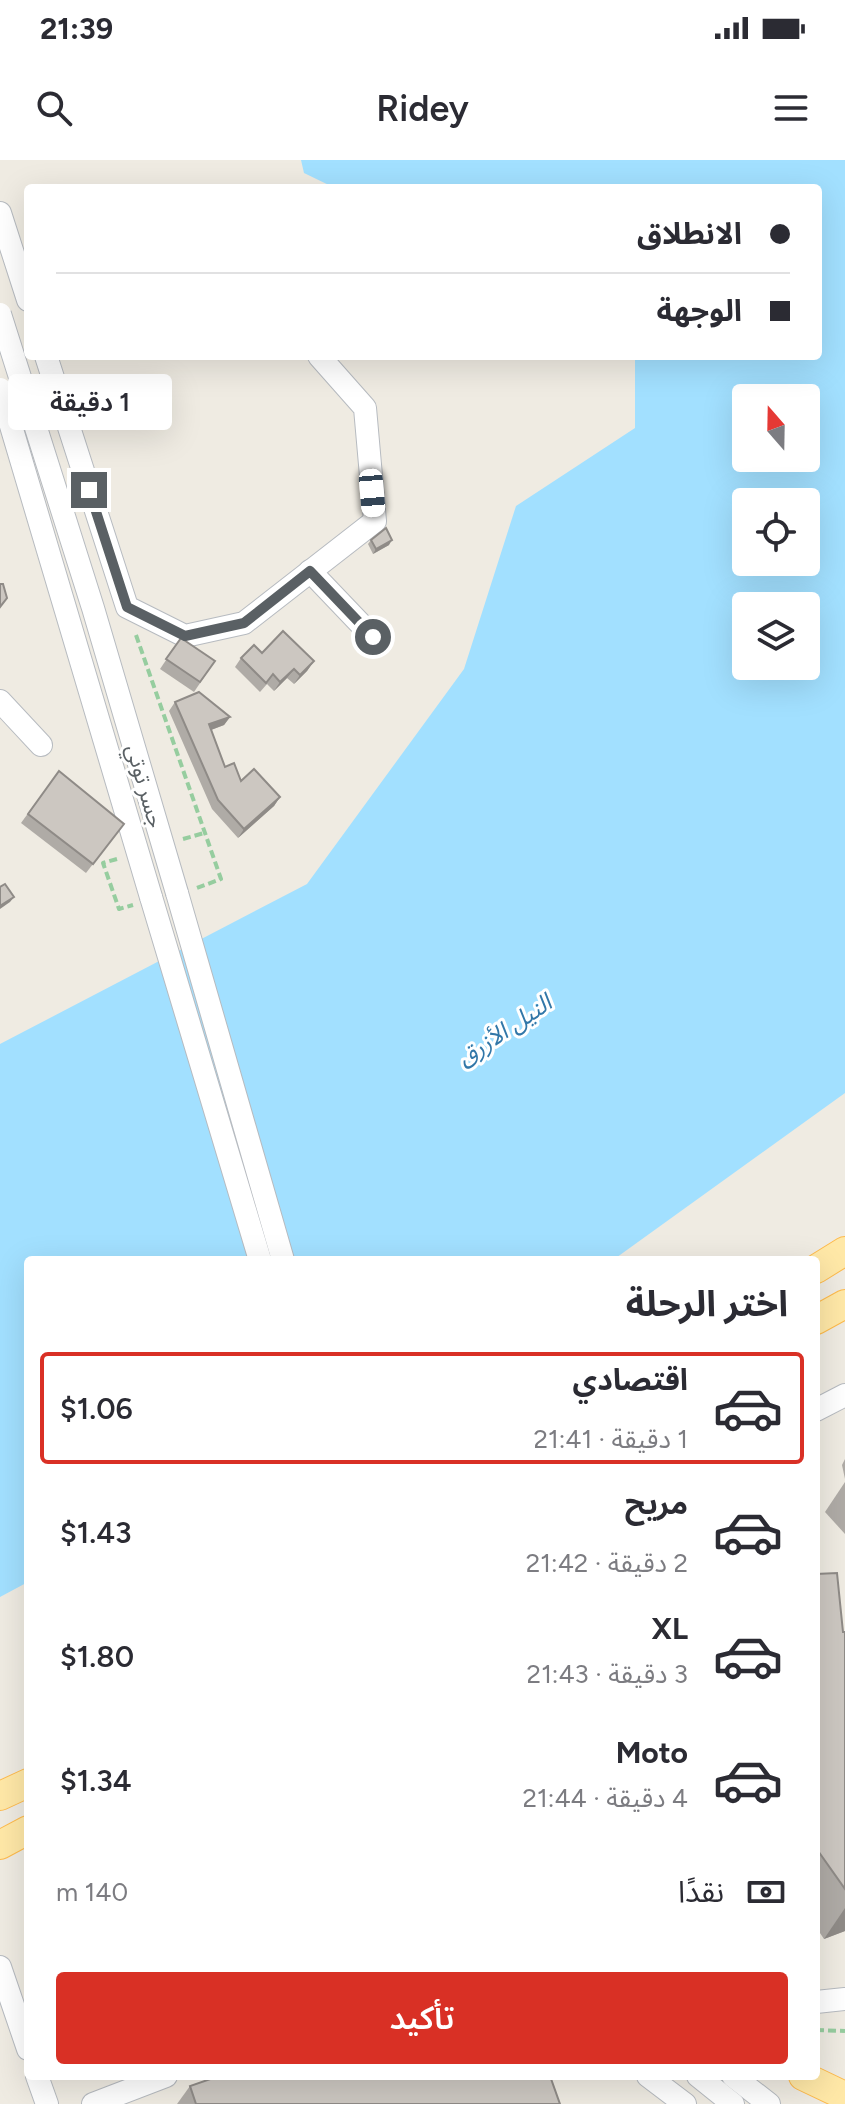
<!DOCTYPE html>
<html lang="ar">
<meta charset="utf-8">
<style>
body{margin:0;font-family:Figtree,"Noto Sans Arabic",sans-serif;background:#f2f2f3;color:#2b2b33;direction:rtl;height:100vh;display:flex;flex-direction:column;font-size:30px;white-space:nowrap}
*{box-sizing:border-box;margin:0}
p{font-size:26px;color:#7c7c81}
.icon{flex:none;width:44px;height:44px;fill:none;stroke:currentColor;stroke-width:2;stroke-linecap:round;stroke-linejoin:round}
.map{position:relative;flex:1;overflow:hidden;direction:ltr}
.side{position:absolute;left:24px;top:1096px;width:796px;height:824px;display:flex;flex-direction:column;background:#fff;border-radius:8px;box-shadow:0 8px 32px #0002;direction:rtl}
.side>*{flex:none}
.hud{position:absolute;left:24px;top:24px;width:798px;height:176px;border-radius:8px;box-shadow:0 8px 32px #0002;direction:rtl;display:grid;align-content:center;height:176px;padding:0 32px;background:#fff}
.needle{width:52px;rotate:340deg}
.fabs{position:absolute;left:732px;top:224px;display:grid;gap:16px}
.fabs a{display:grid;place-items:center;width:88px;height:88px;border-radius:8px;background:#fff;box-shadow:0 8px 32px #0002;font-size:40px}
.end{position:absolute;width:36px;height:36px;margin:-18px;border:10px solid #5a6064;background:#fff;box-shadow:0 0 0 4px #fff}
.from{border-radius:50%}
.bubble{position:absolute;height:56px;border-radius:8px;background:#fff;box-shadow:0 8px 32px #0002;font-size:26px;font-weight:600;line-height:56px;text-align:center;direction:rtl}
.car{position:absolute;width:24px;height:48px;margin:-24px -12px;border-radius:10px;box-shadow:0 0 6px 2px #0007;background:linear-gradient(#fff 24%,#345 0 40%,#fff 0 76%,#345 0 86%,#fff 0)}
.hud b{display:flex;align-items:center;gap:28px;height:76px;font-size:30px}
.hud b+b{border-top:2px solid #e1e1e2}
.hud i{width:20px;height:20px;background:#2b2b33}
ul{padding:0;list-style:none}
li{display:flex;align-items:center;gap:24px;height:112px;margin:0 16px 12px;padding:0 16px;border:4px solid transparent;border-radius:8px}
li div{flex:1}
li b{display:block;font-size:30px}
li em{font-style:normal;font-weight:600}
li.on{border-color:#d93025}
li>.icon{width:72px;height:72px;stroke-width:1.5}
h2{padding:0 32px;font-size:36px;line-height:96px}
.pay{display:flex;align-items:center;gap:20px;height:88px;padding:0 32px;font-size:30px}
.pay p{margin-inline-start:auto}
.cta{display:flex;gap:16px;margin-top:auto;padding:16px 32px}
.cta a{flex:1;height:92px;border-radius:8px;background:#d93025;color:#fff;font-size:32px;font-weight:600;line-height:92px;text-align:center}
.status{display:flex;justify-content:space-between;align-items:center;height:56px;padding:0 40px;background:#fff;direction:ltr}
.status svg{height:22px;fill:currentColor}
header{display:flex;justify-content:space-between;align-items:center;height:104px;padding:0 32px;background:#fff;font-size:36px;font-weight:600}
.map>svg:first-child{display:block}
.water{fill:#a2e0ff;fill-rule:evenodd}
.lines{fill:none;stroke-linecap:round;stroke-linejoin:round}
.minor-casing{stroke:#b7bbc0;stroke-width:24}
.major-casing{stroke:#feba4b;stroke-width:30}
.path{stroke:#96cd9f;stroke-width:4;stroke-dasharray:8 4;stroke-linecap:butt}
.minor{stroke:#fff;stroke-width:22}
.major{stroke:#ffe8a7;stroke-width:28}
.minor-bridge-casing{stroke:#b7bbc0;stroke-width:24;stroke-linecap:butt}
.minor-bridge{stroke:#fff;stroke-width:22}
.wall{fill:#afaba6}
.shaded-wall{fill:#8f8b87}
.building{fill:#ccc7c1;stroke:#8f8b87;stroke-width:2}
.route{stroke:#5a6064;stroke-width:10}
.labels{text-anchor:middle;dominant-baseline:central;stroke-width:6;stroke-linejoin:round;paint-order:stroke}
.street-label{font-size:22px;fill:#5a6064;stroke:#fff}
.water-label{font-size:24px;font-style:italic;fill:#3177a8;stroke:#fff}
</style>
<div class="status"><b>21:39</b><svg viewBox="0 0 49 12"><path d="M0 12V9h3v3zM5 12V6h3v6zM10 12V3h3v9zM15 12V0h3v12zM26 1h20v11H26zM47 4h2v5h-2z"/></svg></div>
<header><svg class="icon" aria-label="menu" viewBox="0 0 24 24"><path d="M4 6h16M4 12h16M4 18h16"/></svg>Ridey<svg class="icon" aria-label="search" viewBox="0 0 24 24"><circle cx="10" cy="10" r="6"/><path d="M15 15l6 6"/></svg></header>
<div class="map">
<svg width="845" height="1944" viewBox="0 0 845 1944">
<rect width="100%" height="100%" fill="#efebe2"/>
<path class="water" d="M 301,0 L 845,0 L 845,933 L 613,1100 L 28,1100 L 28,1422 L 0,1437 L 0,884 L 307,724 L 464,509 L 516,346 L 635,268 L 635,196 L 818,196 L 818,28 L 335,28 L 304,13 ZM 746,238 L 806,238 L 806,298 L 746,298 ZM 746,342 L 806,342 L 806,402 L 746,402 ZM 746,446 L 806,446 L 806,506 L 746,506 Z"/>
<g class="lines">
<defs>
<g id="minor">
<polyline points="0,53 28,140"/>
<polyline points="46,196 127,447 185,476 244,463 375,361 365,248 319,196"/>
<polyline points="310,411 373,477"/>
<polyline points="0,541 41,585"/>
<polyline points="177,733 283,1100"/>
<polyline points="151,737 260,1100"/>
<polyline points="816,1250 845,1235"/>
<polyline points="0,1807 28,1889"/>
<polyline points="816,1842 845,1839"/>
<polyline points="37,1916 47,1944"/>
<polyline points="648,1916 685,1944"/>
<polyline points="698,1916 733,1944"/>
<polyline points="733,1916 769,1944"/>
<polyline points="93,1944 166,1916"/>
</g>
<g id="major">
<polyline points="816,1109 845,1091"/>
<polyline points="816,1160 845,1144"/>
<polyline points="0,1636 28,1623"/>
<polyline points="0,1685 28,1670"/>
<polyline points="803,1916 845,1936"/>
</g>
</defs>
<use href="#minor" class="minor-casing"/>
<use href="#major" class="major-casing"/>
<g class="path">
<polyline points="136,475 221,719 197,728"/>
<polyline points="183,679 204,673"/>
<polyline points="117,699 103,703 119,749 133,745"/>
<polyline points="816,1870 845,1871"/>
</g>
<use href="#minor" class="minor"/>
<use href="#major" class="major"/>
<defs>
<g id="minor-bridge">
<polyline points="0,154 93,448 177,733"/>
<polyline points="0,229 151,737"/>
</g>
</defs>
<use href="#minor-bridge" class="minor-bridge-casing"/>
<use href="#minor-bridge" class="minor-bridge"/>
</g>
<g class="wall">
<polygon points="371,380 389,385 373,394 368,384"/>
<polygon points="181,478 215,501 194,532 160,509"/>
<polygon points="262,493 314,501 307,511 294,524 287,518 274,531 267,524 260,532 235,507 241,498"/>
<polygon points="175,542 230,557 224,565 211,570 225,607 241,621 280,637 274,646 238,678 212,649 169,551"/>
<polygon points="59,611 124,664 86,713 21,663"/>
<polygon points="845,1299 845,1319 842,1305"/>
<polygon points="845,1322 845,1374 825,1352"/>
<polygon points="816,1414 843,1472 845,1472 845,1771 824,1779 816,1767"/>
<polygon points="190,1926 560,1944 177,1944"/>
</g>
<g class="shaded-wall">
<polygon points="392,380 389,385 373,394 376,389"/>
<polygon points="314,501 307,511 294,524 300,515"/>
<polygon points="294,509 287,518 274,531 280,522"/>
<polygon points="230,557 224,565 203,573 209,564"/>
<polygon points="280,637 274,646 238,678 244,669"/>
<polygon points="14,737 10,742 0,749 0,746"/>
<polygon points="845,1748 845,1771 824,1779"/>
</g>
<g class="building">
<polygon points="386,368 392,380 376,389 371,380"/>
<polygon points="0,424 3,424 7,438 0,447"/>
<polygon points="283,471 314,501 300,515 294,509 280,522 273,514 266,523 241,498 254,485 262,493"/>
<polygon points="181,478 215,501 200,522 166,499"/>
<polygon points="199,532 230,557 209,564 225,607 234,603 241,621 254,609 280,637 244,669 218,640 175,542"/>
<polygon points="59,611 124,664 93,704 28,654"/>
<polygon points="5,724 14,737 0,746 0,727"/>
<polygon points="837,1413 843,1472 845,1472 845,1729 816,1688 817,1672 816,1671 816,1414"/>
<polygon points="219,1916 550,1916 560,1944 196,1944 190,1926"/>
</g>
<g class="lines">
<polyline class="route" points="89,330 127,447 185,476 244,463 310,411 373,477"/>
</g>
<g class="labels">
<g class="street-label">
<text transform="translate(145 626) rotate(74)">جسر توتي</text>
</g>
<g class="water-label">
<text transform="translate(504 870) rotate(-34)">النيل الأزرق</text>
</g>
</g>
</svg>
<div class="fabs">
<a><svg class="needle" viewBox="-14 -14 28 28"><path d="M0-13l5 13h-10z" fill="#e53935"/><path d="M0 13l5-13h-10z" fill="#7c7c81"/></svg></a>
<a><svg class="icon" aria-label="locate" viewBox="0 0 24 24"><circle cx="12" cy="12" r="6"/><path d="M12 2v4M12 18v4M2 12h4M18 12h4"/></svg></a>
<a><svg class="icon" aria-label="layers" viewBox="0 0 24 24"><path d="M12 4l9 5-9 5-9-5zM3 14l9 5 9-5"/></svg></a>
</div>
<i class="end from" style="left:373px;top:477px"></i>
<i class="end" style="left:89px;top:330px"></i>
<div class="bubble" style="left:8px;top:214px;width:164px">1 دقيقة</div>
<i class="car" style="left:372px;top:333px;rotate:175deg"></i>
<div class="hud">
<b><i class="from"></i>الانطلاق</b>
<b><i></i>الوجهة</b>
</div>
<section class="side">
<h2>اختر الرحلة</h2>
<ul>
<li class="on"><svg class="icon" aria-label="car" viewBox="0 0 24 24"><path d="M5 17H2v-5l4-1 3-4h7l3 4 3 1v5h-3M9 17h6M6 11h13"/><circle cx="7" cy="17" r="2"/><circle cx="17" cy="17" r="2"/></svg><div><b>اقتصادي</b><p>1 دقيقة · 21:41</p></div><em>$1.06</em></li>
<li><svg class="icon" aria-label="car" viewBox="0 0 24 24"><path d="M5 17H2v-5l4-1 3-4h7l3 4 3 1v5h-3M9 17h6M6 11h13"/><circle cx="7" cy="17" r="2"/><circle cx="17" cy="17" r="2"/></svg><div><b>مريح</b><p>2 دقيقة · 21:42</p></div><em>$1.43</em></li>
<li><svg class="icon" aria-label="car" viewBox="0 0 24 24"><path d="M5 17H2v-5l4-1 3-4h7l3 4 3 1v5h-3M9 17h6M6 11h13"/><circle cx="7" cy="17" r="2"/><circle cx="17" cy="17" r="2"/></svg><div><b>XL</b><p>3 دقيقة · 21:43</p></div><em>$1.80</em></li>
<li><svg class="icon" aria-label="car" viewBox="0 0 24 24"><path d="M5 17H2v-5l4-1 3-4h7l3 4 3 1v5h-3M9 17h6M6 11h13"/><circle cx="7" cy="17" r="2"/><circle cx="17" cy="17" r="2"/></svg><div><b>Moto</b><p>4 دقيقة · 21:44</p></div><em>$1.34</em></li>
</ul>
<div class="pay"><svg class="icon" aria-label="cash" viewBox="0 0 24 24"><path d="M3 7h18v10H3z"/><circle cx="12" cy="12" r="2"/></svg>نقدًا<p>140 m</p></div>
<div class="cta"><a>تأكيد</a></div>
</section>
</div>
